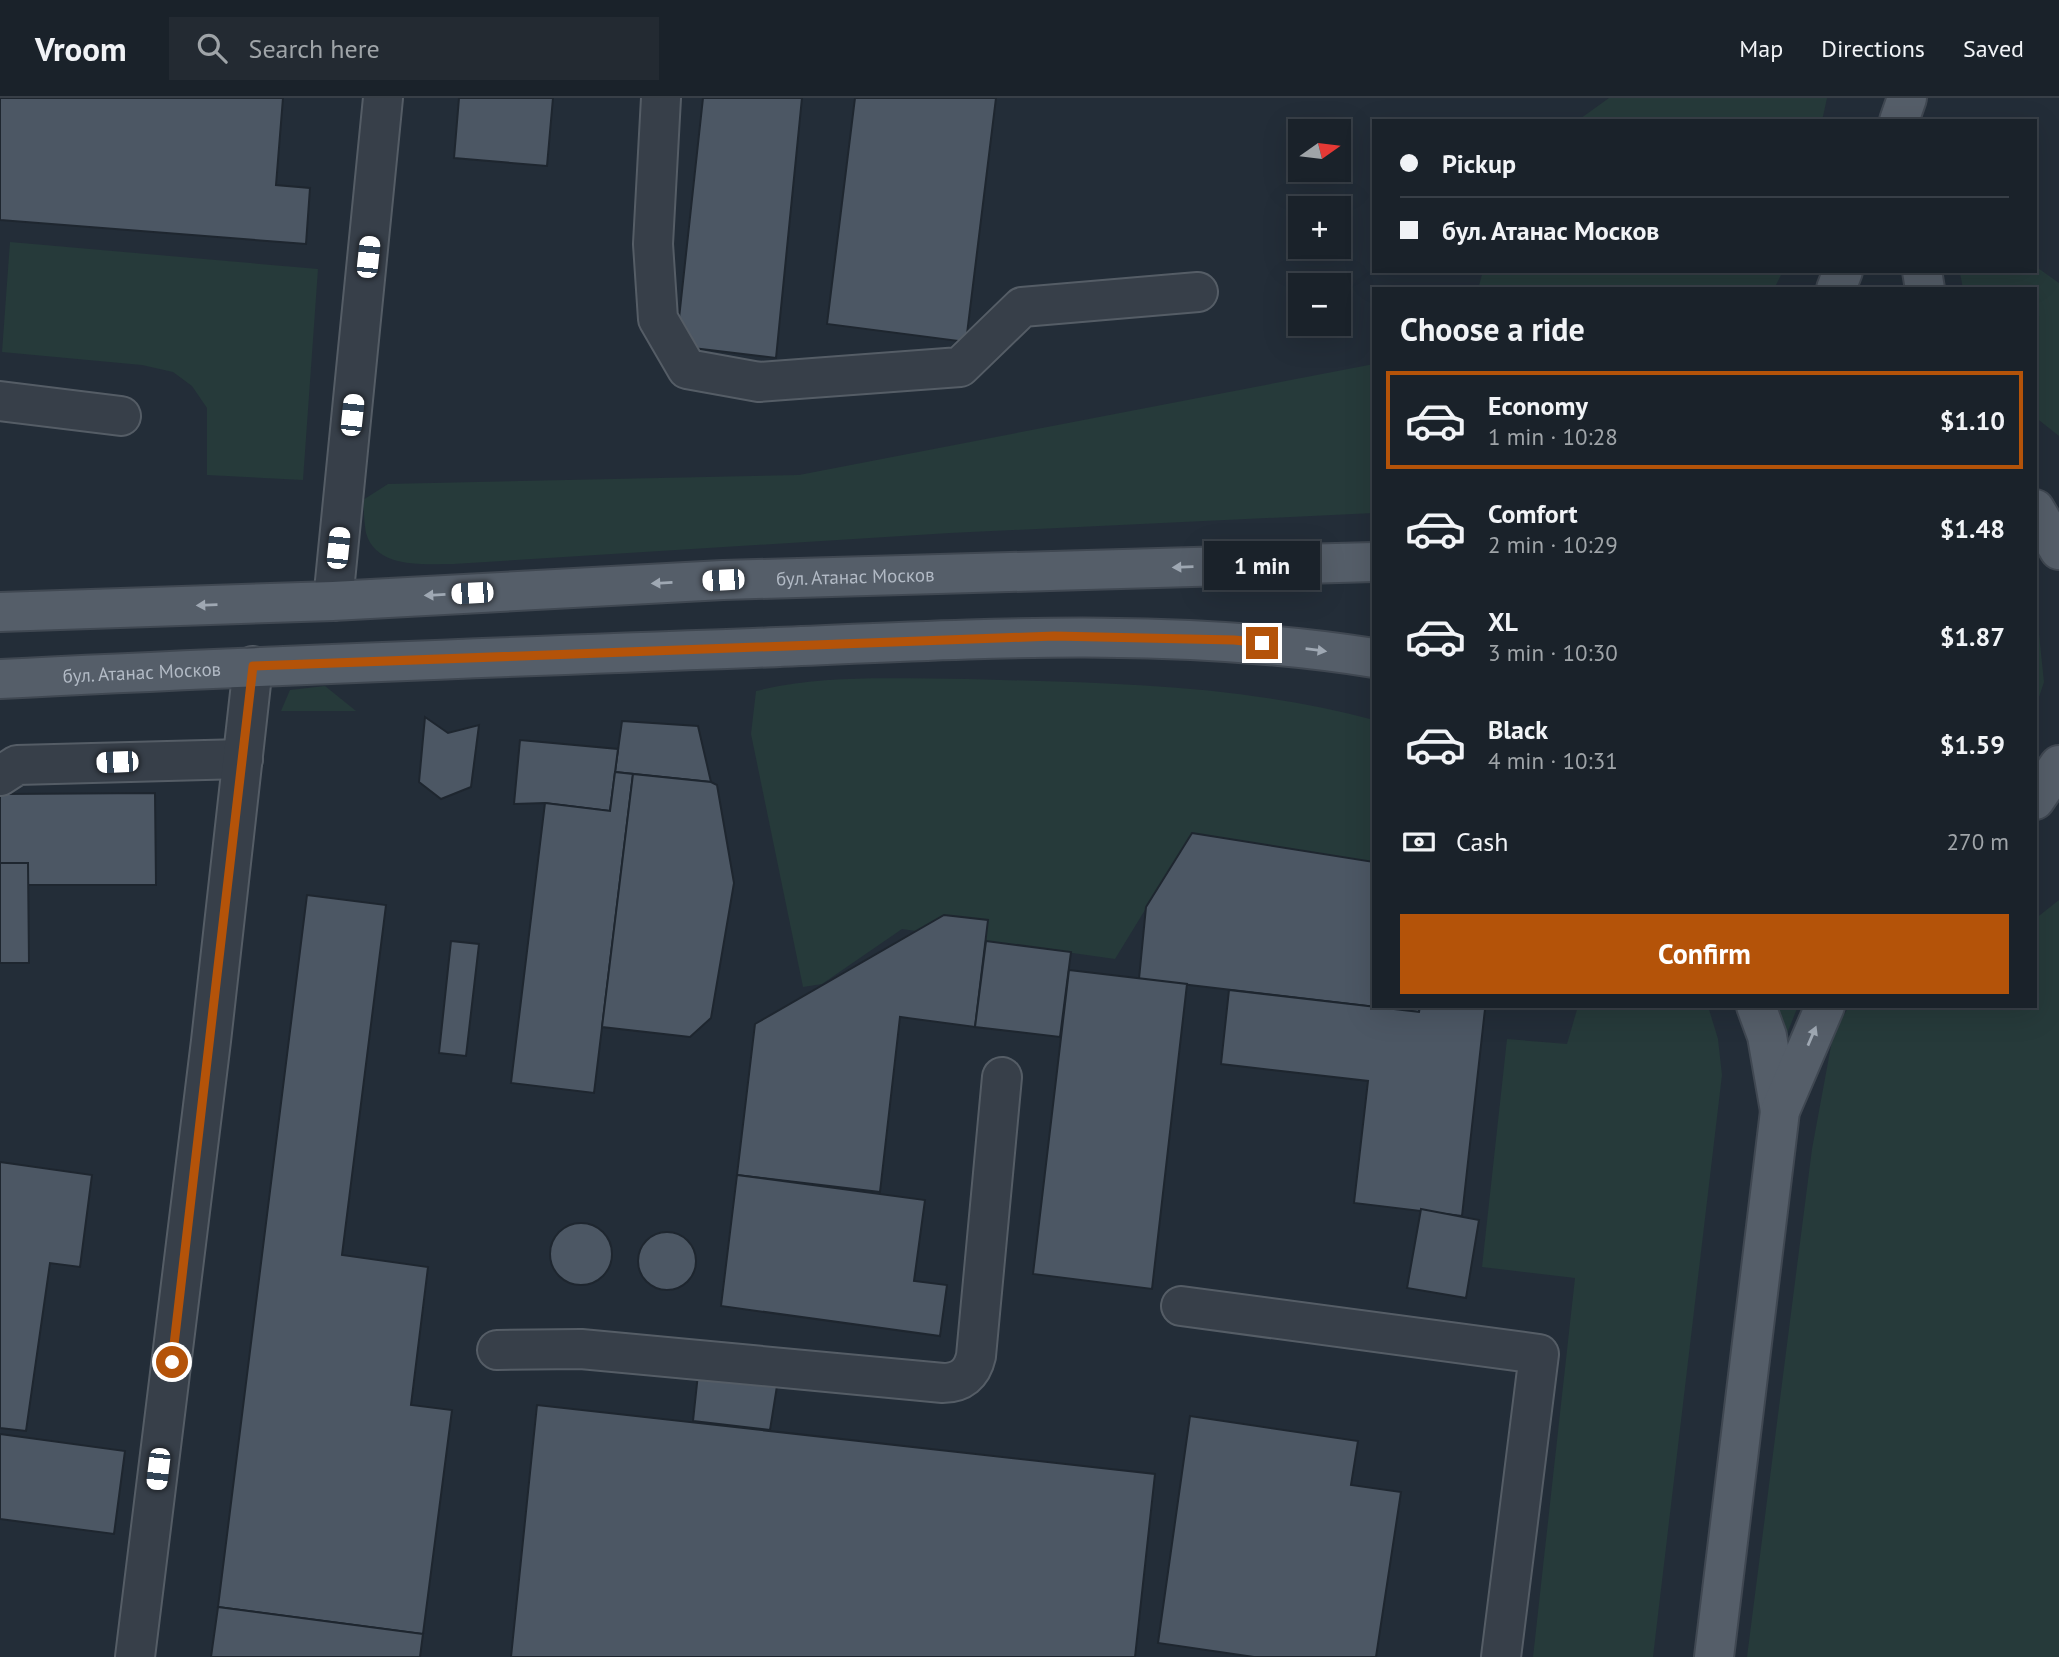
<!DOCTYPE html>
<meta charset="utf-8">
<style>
body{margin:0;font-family:"PT Sans",sans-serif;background:#232a32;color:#f1f3f6;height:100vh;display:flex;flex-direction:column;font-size:26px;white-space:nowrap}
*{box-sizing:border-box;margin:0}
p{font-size:23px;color:#9fa4a8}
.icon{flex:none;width:38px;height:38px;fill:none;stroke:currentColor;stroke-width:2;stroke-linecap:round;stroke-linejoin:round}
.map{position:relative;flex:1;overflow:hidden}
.drawer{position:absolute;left:1372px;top:189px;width:665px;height:721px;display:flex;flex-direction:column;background:#1a222a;border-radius:0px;box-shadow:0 7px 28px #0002,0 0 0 2px #383f47}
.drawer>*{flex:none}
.top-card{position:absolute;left:1372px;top:21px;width:665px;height:154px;border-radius:0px;box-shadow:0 7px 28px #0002,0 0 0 2px #383f47;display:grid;align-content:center;height:154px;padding:0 28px;background:#1a222a}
.needle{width:46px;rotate:76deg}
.controls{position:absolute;left:1288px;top:21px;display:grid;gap:14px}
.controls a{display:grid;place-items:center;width:63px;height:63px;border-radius:0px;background:#1a222a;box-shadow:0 7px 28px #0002,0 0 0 2px #383f47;font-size:35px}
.end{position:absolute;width:32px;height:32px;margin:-16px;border:9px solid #b45309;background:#fff;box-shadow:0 0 0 4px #fff}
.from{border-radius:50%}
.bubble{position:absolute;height:49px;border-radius:0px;background:#1a222a;box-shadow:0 7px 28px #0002,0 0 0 2px #383f47;font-size:23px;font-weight:600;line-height:49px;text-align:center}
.car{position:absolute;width:21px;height:42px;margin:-21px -10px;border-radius:9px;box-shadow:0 0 5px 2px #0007;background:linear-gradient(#fff 24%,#345 0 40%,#fff 0 76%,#345 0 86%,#fff 0)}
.top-card b{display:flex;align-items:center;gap:24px;height:66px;font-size:26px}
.top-card b+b{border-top:2px solid #383f47}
.top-card i{width:18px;height:18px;background:#f1f3f6}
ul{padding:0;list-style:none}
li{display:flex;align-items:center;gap:21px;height:98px;margin:0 14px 10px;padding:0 14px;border:4px solid transparent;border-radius:0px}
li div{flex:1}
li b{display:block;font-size:26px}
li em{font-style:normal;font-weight:600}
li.selected{border-color:#b45309}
li>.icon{width:63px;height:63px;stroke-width:1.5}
h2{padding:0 28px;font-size:32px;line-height:84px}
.pay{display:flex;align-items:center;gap:18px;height:77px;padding:0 28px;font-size:26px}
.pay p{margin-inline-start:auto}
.button{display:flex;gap:14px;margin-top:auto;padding:14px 28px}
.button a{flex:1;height:80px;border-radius:0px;background:#b45309;color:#fff;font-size:28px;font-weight:600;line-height:80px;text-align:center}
header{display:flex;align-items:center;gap:42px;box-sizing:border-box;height:98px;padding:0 35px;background:#1a222a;border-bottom:2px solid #383f47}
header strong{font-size:33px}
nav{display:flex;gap:38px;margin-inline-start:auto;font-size:24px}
.search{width:490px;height:63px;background:#232a32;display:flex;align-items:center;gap:18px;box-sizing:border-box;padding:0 24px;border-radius:0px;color:#9fa4a8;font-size:26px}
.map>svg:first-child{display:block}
.green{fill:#263a3a}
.building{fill:#4c5764;stroke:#1e262f;stroke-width:2}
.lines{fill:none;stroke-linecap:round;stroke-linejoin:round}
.minor-casing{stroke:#555d66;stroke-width:42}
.major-casing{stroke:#404852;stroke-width:42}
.minor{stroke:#373f49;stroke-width:38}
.major{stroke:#555e69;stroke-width:38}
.oneway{fill:#9fa8b3}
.route{stroke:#b45309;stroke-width:9}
.labels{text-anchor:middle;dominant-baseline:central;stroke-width:5;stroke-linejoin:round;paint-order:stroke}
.street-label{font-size:19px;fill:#b2bac5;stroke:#1c242d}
</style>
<header>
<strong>Vroom</strong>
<div class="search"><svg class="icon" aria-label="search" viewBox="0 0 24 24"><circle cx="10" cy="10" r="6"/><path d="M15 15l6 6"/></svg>Search here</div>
<nav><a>Map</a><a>Directions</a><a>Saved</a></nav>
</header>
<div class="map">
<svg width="2059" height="1559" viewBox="0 0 2059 1559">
<rect width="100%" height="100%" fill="#232d38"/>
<g class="green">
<polygon points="1609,0 1827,0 1822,23 1577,23"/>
<polygon points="10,144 318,171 303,382 207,377 207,310 192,288 173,274 142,267 2,254"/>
<polygon points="2035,168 2059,185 2059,338 2035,319 2035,191 1963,191 1960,175 2035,173"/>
<polygon points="1483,173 1783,173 1774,191 1478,191"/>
<path d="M 1374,266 L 1374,415 L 950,435 L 453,466 C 425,466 376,471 366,435 C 364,425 364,412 363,402 L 388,386 L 799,377 Z"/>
<polygon points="2035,497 2044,584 2035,611"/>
<path d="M 968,581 C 1104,585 1241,586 1374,622 L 1374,764 L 1192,735 L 1115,861 L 902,831 L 822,886 L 803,889 L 751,636 L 756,593 C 825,576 897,581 968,581 Z"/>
<polygon points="325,588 356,613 281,613 290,592"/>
<polygon points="2059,802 2059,1559 1747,1559 1812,1051 1833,937 1849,908 2035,908 2035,821"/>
<polygon points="1578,908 1708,908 1718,941 1722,977 1653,1559 1533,1559 1575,1180 1482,1169 1507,941 1567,946"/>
<polygon points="1771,908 1798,908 1783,946"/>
</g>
<g class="building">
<polygon points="0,0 283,0 276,87 310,90 306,146 0,122"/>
<polygon points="459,0 553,0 547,68 454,60"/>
<polygon points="703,0 802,0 776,260 676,248"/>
<polygon points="855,0 996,0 966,244 827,226"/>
<polygon points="425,619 448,635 479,627 471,689 441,701 419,684"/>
<polygon points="622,623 698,628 711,684 615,674"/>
<polygon points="520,642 618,651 610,713 545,705 514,706"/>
<polygon points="615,674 633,676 594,995 511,985 545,705 610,713"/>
<polygon points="633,676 711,684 717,687 734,785 711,920 690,939 602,929"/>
<polygon points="155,695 156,787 28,787 28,765 0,765 0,696"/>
<polygon points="1192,735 1374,764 1374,908 1420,908 1419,914 1139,881 1146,809"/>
<polygon points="0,765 28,765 29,865 0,865"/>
<polygon points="307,797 386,807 342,1157 428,1169 411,1307 452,1312 423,1536 218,1509"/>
<polygon points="944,817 988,822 975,929 900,919 880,1094 737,1077 755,926"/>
<polygon points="451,843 479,846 466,958 439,955"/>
<polygon points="986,843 1071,854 1060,939 975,929"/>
<polygon points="1069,872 1187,886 1152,1191 1033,1176"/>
<polygon points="1229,892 1419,914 1420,908 1485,911 1462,1118 1354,1105 1368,983 1221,966"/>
<polygon points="0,1064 92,1077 80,1169 50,1165 26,1333 0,1330"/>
<polygon points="737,1077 925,1102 914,1183 947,1187 940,1238 721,1208"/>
<polygon points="1421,1111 1479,1122 1466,1200 1407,1190"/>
<circle cx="581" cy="1156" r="31"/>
<circle cx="667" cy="1163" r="29"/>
<polygon points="698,1276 777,1288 770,1332 693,1323"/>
<polygon points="537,1307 1155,1376 1135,1559 511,1559"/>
<polygon points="1190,1318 1358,1343 1351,1387 1401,1394 1376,1559 1254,1559 1158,1545"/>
<polygon points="0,1336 125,1353 114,1436 0,1421"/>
<polygon points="218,1509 423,1536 420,1559 211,1559"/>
</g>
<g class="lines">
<defs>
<g id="minor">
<polyline points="661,0 653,146 658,221 687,271 759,284 960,269 1022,209 1198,194"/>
<polyline points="0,303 121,318"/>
<polyline points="333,503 383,0"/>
<polyline points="0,678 17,667 243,661"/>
<polyline points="1181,1208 1539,1256 1501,1559"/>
<path d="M 497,1252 L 581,1251 L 943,1285 C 961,1285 972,1276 976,1258 L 1002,979"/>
<polyline points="135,1559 211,943 253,568"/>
</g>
<g id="major">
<polyline points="1899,23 1907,0"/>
<polyline points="1922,173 1925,191"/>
<polyline points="1836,191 1843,173"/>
<polyline points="2035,411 2059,452"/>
<path id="s1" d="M 0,514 L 333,503 L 723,482 L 1374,464"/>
<path id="s2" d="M 0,581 C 251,568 502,559 753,550 C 960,542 1168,527 1374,560"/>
<polyline points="2035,702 2059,667"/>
<polyline points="1756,908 1767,938 1780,1013"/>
<polyline points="1714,1559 1780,1013 1825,908"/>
</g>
</defs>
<use href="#minor" class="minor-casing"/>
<use href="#major" class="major-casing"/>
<use href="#minor" class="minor"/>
<use href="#major" class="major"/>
</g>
<defs><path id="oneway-solid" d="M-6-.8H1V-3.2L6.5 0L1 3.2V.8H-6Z" transform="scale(1.75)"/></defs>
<g class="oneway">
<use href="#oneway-solid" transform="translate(1183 469) rotate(178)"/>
<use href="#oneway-solid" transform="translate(662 485) rotate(177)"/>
<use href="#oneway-solid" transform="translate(435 497) rotate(177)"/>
<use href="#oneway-solid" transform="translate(207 507) rotate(178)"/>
<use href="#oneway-solid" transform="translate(1316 552) rotate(7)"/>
<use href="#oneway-solid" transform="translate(1812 938) rotate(-67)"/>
</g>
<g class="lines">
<polyline class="route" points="172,1264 253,568 1054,538 1234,542 1262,545"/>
</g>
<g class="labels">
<g class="street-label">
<text stroke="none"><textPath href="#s1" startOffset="856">бул. Атанас Москов</textPath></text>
<text stroke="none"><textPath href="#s2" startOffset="142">бул. Атанас Москов</textPath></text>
</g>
</g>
</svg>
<div class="controls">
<a><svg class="needle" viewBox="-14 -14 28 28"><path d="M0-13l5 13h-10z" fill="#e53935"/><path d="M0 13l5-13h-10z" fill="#9fa4a8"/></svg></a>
<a>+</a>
<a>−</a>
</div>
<i class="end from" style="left:172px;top:1264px"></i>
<i class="end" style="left:1262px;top:545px"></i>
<div class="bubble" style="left:1204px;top:443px;width:116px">1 min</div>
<i class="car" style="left:368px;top:159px;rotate:6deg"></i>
<i class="car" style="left:352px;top:317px;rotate:6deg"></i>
<i class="car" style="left:338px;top:450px;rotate:6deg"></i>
<i class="car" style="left:723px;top:482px;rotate:267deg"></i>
<i class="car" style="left:472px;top:495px;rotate:267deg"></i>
<i class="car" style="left:117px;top:664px;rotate:268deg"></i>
<i class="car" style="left:158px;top:1371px;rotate:187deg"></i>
<div class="top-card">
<b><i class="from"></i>Pickup</b>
<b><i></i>бул. Атанас Москов</b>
</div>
<section class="drawer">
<h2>Choose a ride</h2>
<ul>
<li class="selected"><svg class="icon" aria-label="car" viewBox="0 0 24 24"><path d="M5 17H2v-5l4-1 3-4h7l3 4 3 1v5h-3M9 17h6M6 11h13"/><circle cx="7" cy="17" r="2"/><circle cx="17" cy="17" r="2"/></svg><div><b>Economy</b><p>1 min · 10:28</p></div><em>$1.10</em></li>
<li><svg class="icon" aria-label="car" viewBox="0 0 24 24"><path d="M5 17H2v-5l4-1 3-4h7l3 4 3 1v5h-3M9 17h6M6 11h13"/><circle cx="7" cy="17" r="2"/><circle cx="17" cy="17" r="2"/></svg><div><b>Comfort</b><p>2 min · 10:29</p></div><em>$1.48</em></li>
<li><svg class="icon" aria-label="car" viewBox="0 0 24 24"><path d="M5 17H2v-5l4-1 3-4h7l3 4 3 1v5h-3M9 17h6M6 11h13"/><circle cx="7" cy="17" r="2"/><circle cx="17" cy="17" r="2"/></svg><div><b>XL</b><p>3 min · 10:30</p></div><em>$1.87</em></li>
<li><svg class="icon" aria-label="car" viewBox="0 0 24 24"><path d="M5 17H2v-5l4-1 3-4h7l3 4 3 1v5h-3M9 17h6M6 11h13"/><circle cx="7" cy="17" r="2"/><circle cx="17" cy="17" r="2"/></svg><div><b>Black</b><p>4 min · 10:31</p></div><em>$1.59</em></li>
</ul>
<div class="pay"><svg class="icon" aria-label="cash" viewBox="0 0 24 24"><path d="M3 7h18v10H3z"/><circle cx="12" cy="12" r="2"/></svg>Cash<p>270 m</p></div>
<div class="button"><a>Confirm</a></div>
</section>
</div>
